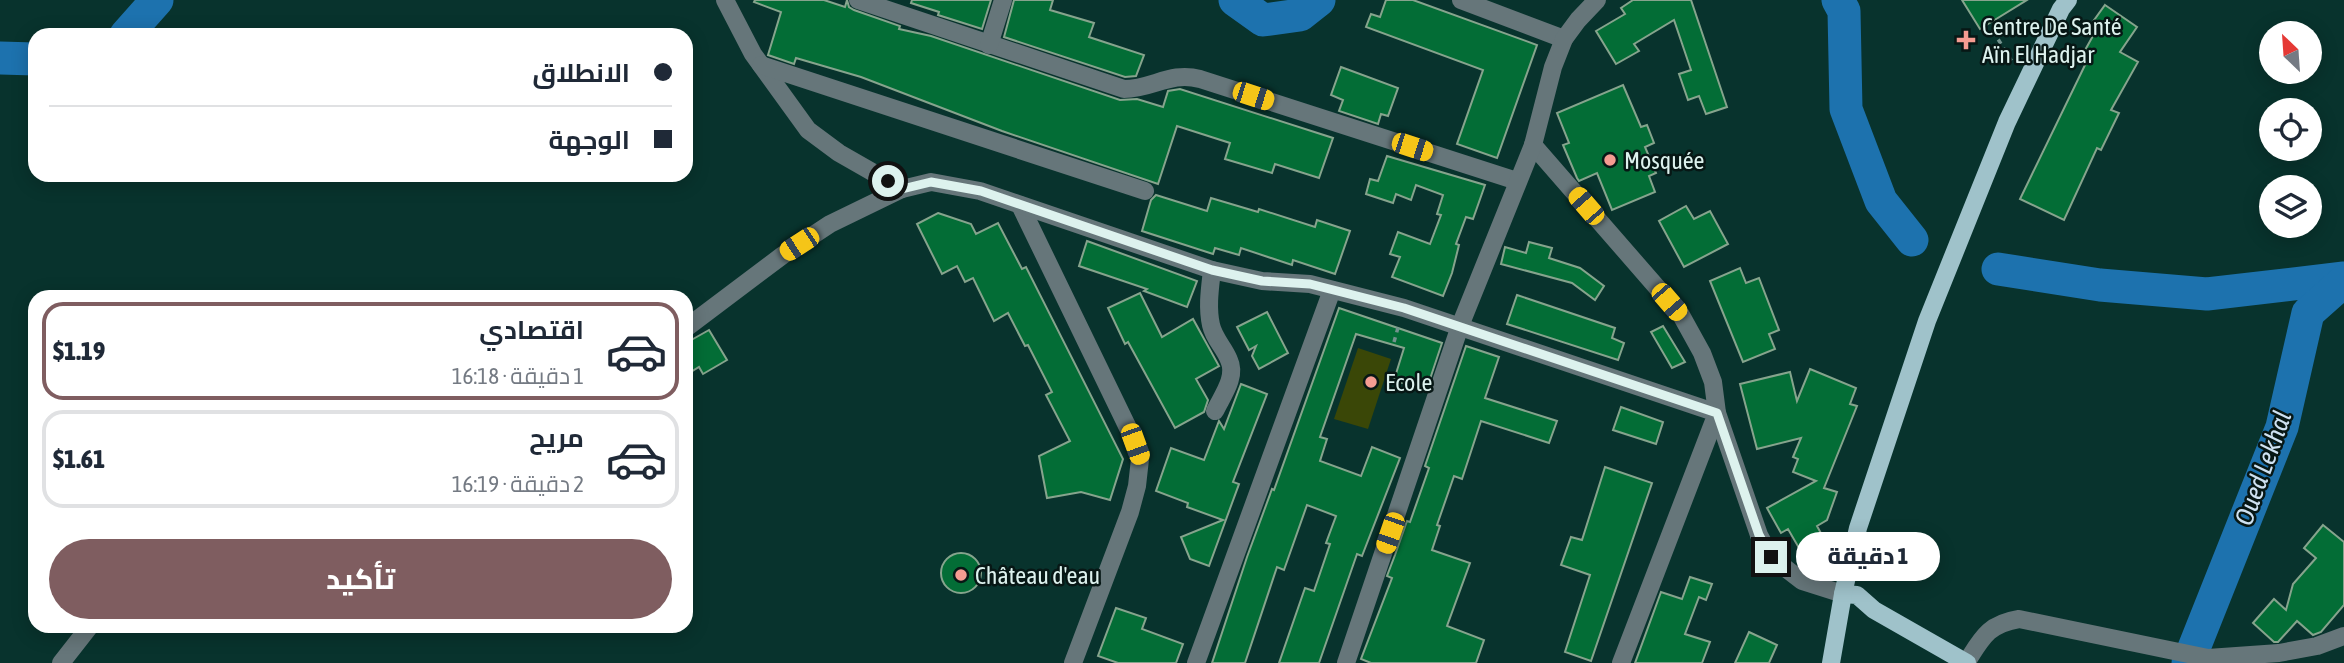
<!DOCTYPE html>
<html lang="ar">
<meta charset="utf-8">
<style>
body{margin:0;font-family:"Asap Condensed",Cairo,sans-serif;background:#f6f6f7;color:#1f2937;direction:rtl;height:100vh;display:flex;flex-direction:column;font-size:26px;white-space:nowrap}
*{box-sizing:border-box;margin:0}
p{font-size:23px;color:#747a83}
.icon{flex:none;width:38px;height:38px;fill:none;stroke:currentColor;stroke-width:2;stroke-linecap:round;stroke-linejoin:round}
.map{position:relative;flex:1;overflow:hidden;direction:ltr}
.drawer{position:absolute;left:28px;top:290px;width:665px;height:343px;display:flex;flex-direction:column;background:#fff;border-radius:21px;box-shadow:0 4px 18px #0003;direction:rtl}
.drawer>*{flex:none}
.hud{position:absolute;left:28px;top:28px;width:665px;height:154px;border-radius:21px;box-shadow:0 4px 18px #0003;direction:rtl;display:grid;align-content:center;height:154px;padding:0 21px;background:#fff}
.needle{width:46px;rotate:335deg}
.buttons{position:absolute;left:2259px;top:21px;display:grid;gap:14px}
.buttons a{display:grid;place-items:center;width:63px;height:63px;border-radius:50%;background:#fff;box-shadow:0 4px 18px #0003;font-size:35px}
.end{position:absolute;width:32px;height:32px;margin:-16px;border:9px solid #ddf2ee;background:#111;box-shadow:0 0 0 4px #111}
.from{border-radius:50%}
.bubble{position:absolute;height:49px;border-radius:24px;background:#fff;box-shadow:0 4px 18px #0003;font-size:23px;font-weight:800;line-height:49px;text-align:center;direction:rtl}
.car{position:absolute;width:21px;height:42px;margin:-21px -10px;border-radius:9px;box-shadow:0 0 5px 2px #0007;background:linear-gradient(#f5c518 24%,#345 0 40%,#f5c518 0 76%,#345 0 86%,#f5c518 0)}
.hud b{display:flex;align-items:center;gap:24px;height:66px;font-size:26px}
.hud b+b{border-top:2px solid #e0e1e3}
.hud i{width:18px;height:18px;background:#1f2937}
ul{padding:12px 0 0;list-style:none}
li{display:flex;align-items:center;gap:21px;height:98px;margin:0 14px 10px;padding:0 7px;border:4px solid #e0e1e3;border-radius:21px}
li div{flex:1}
li b{display:block;font-size:26px}
li em{font-style:normal;font-weight:800}
li.selected{border-color:#7f5d60}
li>.icon{width:63px;height:63px;stroke-width:1.5}
.action{display:flex;gap:14px;margin-top:auto;padding:14px 21px}
.action a{flex:1;height:80px;border-radius:42px;background:#7f5d60;color:#fff;font-size:28px;font-weight:800;line-height:80px;text-align:center}
.map>svg:first-child{display:block}
.green{fill:#3a4707}
.lines{fill:none;stroke-linecap:round;stroke-linejoin:round}
.river{stroke:#1d72ae;stroke-width:33}
.building{fill:#036d36;stroke:#86a48d;stroke-width:2}
.path{stroke:#73938e;stroke-width:3.5;stroke-dasharray:5 5;stroke-linecap:butt}
.minor{stroke:#66767a;stroke-width:18}
.major{stroke:#9fc2ca;stroke-width:18}
.route{stroke:#ddf2ee;stroke-width:9}
.poi-dot{fill:#f59c91;stroke:#071715;stroke-width:2.5}
.labels{text-anchor:middle;dominant-baseline:central;stroke-width:5;stroke-linejoin:round;paint-order:stroke}
.poi-label{font-size:24px;fill:#ddf2ee;stroke:#071715;text-anchor:start}
.water-label{font-size:26px;font-style:italic;fill:#cfe2f2;stroke:#071715}
</style>
<div class="map">
<svg width="2344" height="663" viewBox="0 0 2344 663">
<rect width="100%" height="100%" fill="#08332d"/>
<polygon class="green" points="1358,348 1391,359 1368,429 1334,419"/>
<g class="lines">
<g class="river">
<polyline points="1235,0 1263,20 1300,15 1319,0"/>
<polyline points="1838,0 1844,11 1846,109 1881,201 1912,240"/>
<polyline points="126,35 157,0"/>
<polyline points="0,58 35,59"/>
<polyline points="1998,269 2100,285 2207,294 2344,278"/>
<polyline points="2188,663 2282,427 2308,313 2344,281"/>
</g>
</g>
<g class="building">
<polygon points="755,0 824,0 845,7 847,0 849,7 854,10 900,26 899,29 931,36 1120,100 1137,99 1163,107 1168,91 1180,89 1333,138 1319,178 1275,164 1272,173 1225,159 1230,143 1177,126 1158,184 1002,131 861,77 796,58 794,64 768,55 781,12 754,2"/>
<polygon points="912,0 991,0 982,29 938,15 939,12 911,3"/>
<polygon points="1014,0 1053,0 1050,10 1094,23 1089,37 1144,55 1136,76 1125,77 1004,37"/>
<polygon points="1386,0 1413,0 1537,45 1497,158 1457,144 1483,70 1366,27 1371,14 1380,17"/>
<polygon points="1633,0 1691,0 1727,107 1706,114 1699,96 1688,100 1679,74 1691,70 1674,20 1634,44 1639,51 1616,64 1596,31 1625,14 1621,8"/>
<polygon points="1962,0 2027,0 1980,29"/>
<polygon points="2105,5 2137,27 2120,52 2138,62 2111,110 2119,113 2101,150 2097,148 2064,220 2020,199 2086,63 2080,59 2098,27 2092,23"/>
<polygon points="1341,67 1398,88 1388,116 1381,114 1378,124 1339,111 1343,100 1331,95"/>
<polygon points="1623,85 1641,127 1647,125 1654,143 1645,147 1656,173 1649,176 1655,192 1612,210 1597,173 1579,181 1577,178 1563,145 1569,143 1557,113"/>
<polygon points="1387,156 1485,185 1473,219 1466,217 1456,244 1459,245 1452,273 1443,296 1392,277 1400,257 1390,254 1398,232 1430,244 1441,215 1437,214 1443,195 1416,185 1411,200 1396,194 1393,203 1366,194 1370,179 1378,181"/>
<polygon points="1156,195 1207,211 1211,198 1258,212 1259,209 1315,227 1317,220 1350,231 1335,274 1293,260 1292,265 1241,248 1239,255 1215,248 1213,254 1142,231 1151,200"/>
<polygon points="1686,206 1694,219 1710,211 1728,244 1684,267 1659,221"/>
<polygon points="938,213 971,224 976,234 998,223 1022,269 1026,267 1123,459 1110,500 1081,492 1047,498 1039,456 1070,441 1046,395 1052,392 1028,345 1025,346 1008,313 994,321 973,278 965,282 957,266 942,274 917,224"/>
<polygon points="1087,241 1197,281 1187,307 1144,291 1147,289 1079,266"/>
<polygon points="1529,242 1552,248 1549,258 1580,268 1604,286 1595,300 1572,283 1501,264 1505,247 1526,253"/>
<polygon points="1740,268 1746,283 1759,278 1779,330 1769,334 1775,349 1743,362 1710,281"/>
<polygon points="1140,293 1162,337 1193,319 1219,366 1196,379 1208,400 1204,412 1175,428 1128,342 1125,344 1108,308"/>
<polygon points="1517,295 1615,328 1612,338 1624,343 1618,360 1507,324"/>
<polygon points="1339,308 1442,343 1426,391 1394,380 1404,348 1356,334 1320,437 1327,439 1320,461 1361,476 1372,447 1400,458 1362,556 1357,554 1319,663 1279,663 1305,588 1314,591 1330,544 1326,543 1336,516 1307,505 1284,570 1277,567 1245,663 1212,663 1247,557 1272,489 1274,490"/>
<polygon points="1267,312 1288,353 1259,369 1252,356 1256,346 1249,350 1237,327"/>
<polygon points="1663,326 1685,362 1672,368 1651,332"/>
<polygon points="709,330 727,360 703,374 699,367 686,375 686,343"/>
<polygon points="1466,346 1499,357 1485,398 1557,421 1549,443 1481,421 1462,479 1454,476 1437,525 1440,526 1432,550 1470,563 1447,626 1484,640 1476,663 1371,663 1361,659 1392,578 1387,576 1395,555 1407,521 1410,522 1429,468 1425,466"/>
<polygon points="1810,369 1856,388 1850,404 1857,406 1824,488 1837,492 1827,520 1817,526 1822,535 1799,548 1788,529 1781,533 1767,508 1816,481 1793,472 1798,459 1793,457 1801,438 1757,449 1740,384 1790,372 1797,401"/>
<polygon points="1241,384 1267,394 1233,482 1239,484 1209,566 1190,559 1181,537 1223,520 1187,507 1188,503 1156,491 1171,448 1204,460 1219,421 1224,429"/>
<polygon points="1621,407 1663,422 1656,444 1613,430"/>
<polygon points="1605,467 1652,483 1591,661 1565,652 1590,575 1561,565 1571,537 1582,540"/>
<polygon points="2323,525 2344,542 2344,605 2321,632 2313,635 2297,621 2278,642 2274,642 2253,623 2274,599 2286,610 2293,584 2316,558 2304,548"/>
<circle cx="961" cy="573" r="20"/>
<polygon points="1690,577 1712,584 1706,600 1699,597 1685,634 1710,642 1702,663 1635,663 1661,592 1682,599"/>
<polygon points="1116,608 1146,618 1142,629 1183,644 1176,663 1118,663 1098,656"/>
<polygon points="1749,632 1777,645 1769,663 1735,663"/>
</g>
<g class="lines">
<g class="path">
<polyline points="1993,31 2014,65"/>
<polyline points="1394,342 1399,324"/>
</g>
<g class="minor">
<polyline points="725,0 753,54 808,130 839,153 902,189"/>
<path d="M 858,0 L 1124,89 C 1153,89 1170,71 1200,79 L 1517,181"/>
<polyline points="1461,0 1564,39"/>
<polyline points="989,45 1003,0"/>
<polyline points="761,65 1145,191"/>
<polyline points="1533,145 1681,315 1702,353 1713,382 1717,413 1759,535 1771,557 1802,581 1843,594"/>
<polyline points="1020,205 1129,430 1140,459 1137,486 1130,512 1073,663"/>
<path d="M 1212,270 C 1210,288 1207,307 1211,325 C 1214,339 1224,347 1229,360 C 1237,377 1222,396 1215,411"/>
<polyline points="686,328 783,255 830,224 902,189 931,182 980,191 1212,270 1262,281 1310,284 1404,308 1717,413 1621,663"/>
<polyline points="61,663 90,626"/>
<polyline points="1196,663 1332,290"/>
<polyline points="1346,663 1460,326 1533,145 1553,67 1564,39 1578,20 1597,0"/>
<path d="M 1966,663 C 1982,638 1988,624 2019,619 L 2208,658 L 2279,653 L 2317,646 L 2344,636"/>
</g>
<g class="major">
<polyline points="1843,594 1857,595 1874,610 1967,663"/>
<polyline points="1831,663 1843,594 1858,528 1927,321 2007,122 2061,9 2068,0"/>
</g>
</g>
<g class="lines">
<polyline class="route" points="888,181 902,189 931,182 981,191 1212,270 1262,281 1310,284 1404,308 1717,413 1759,535 1771,557"/>
</g>
<g class="poi-dot">
<path d="M1962.5 29.5h7v7h7v7h-7v7h-7v-7h-7v-7h7z"/>
<circle cx="1610" cy="160" r="7"/>
<circle cx="1371" cy="382" r="7"/>
<circle cx="961" cy="575" r="7"/>
</g>
<g class="labels">
<g class="poi-label">
<text x="1982" y="26">Centre De Santé<tspan x="1982" dy="28">Aïn El Hadjar</tspan></text>
<text x="1624" y="160">Mosquée</text>
<text x="1385" y="382">Ecole</text>
<text x="975" y="575">Château d'eau</text>
</g>
<g class="water-label">
<text transform="translate(2263 468) rotate(-70)">Oued Lekhal</text>
</g>
</g>
</svg>
<div class="buttons">
<a><svg class="needle" viewBox="-14 -14 28 28"><path d="M0-13l5 13h-10z" fill="#e53935"/><path d="M0 13l5-13h-10z" fill="#747a83"/></svg></a>
<a><svg class="icon" aria-label="locate" viewBox="0 0 24 24"><circle cx="12" cy="12" r="6"/><path d="M12 2v4M12 18v4M2 12h4M18 12h4"/></svg></a>
<a><svg class="icon" aria-label="layers" viewBox="0 0 24 24"><path d="M12 4l9 5-9 5-9-5zM3 14l9 5 9-5"/></svg></a>
</div>
<i class="end from" style="left:888px;top:181px"></i>
<i class="end" style="left:1771px;top:557px"></i>
<div class="bubble" style="left:1796px;top:532px;width:144px">1 دقيقة</div>
<i class="car" style="left:1253px;top:96px;rotate:108deg"></i>
<i class="car" style="left:1412px;top:147px;rotate:108deg"></i>
<i class="car" style="left:1586px;top:206px;rotate:319deg"></i>
<i class="car" style="left:799px;top:244px;rotate:237deg"></i>
<i class="car" style="left:1669px;top:302px;rotate:139deg"></i>
<i class="car" style="left:1135px;top:444px;rotate:160deg"></i>
<i class="car" style="left:1390px;top:533px;rotate:199deg"></i>
<div class="hud">
<b><i class="from"></i>الانطلاق</b>
<b><i></i>الوجهة</b>
</div>
<section class="drawer">
<ul>
<li class="selected"><svg class="icon" aria-label="car" viewBox="0 0 24 24"><path d="M5 17H2v-5l4-1 3-4h7l3 4 3 1v5h-3M9 17h6M6 11h13"/><circle cx="7" cy="17" r="2"/><circle cx="17" cy="17" r="2"/></svg><div><b>اقتصادي</b><p>1 دقيقة · 16:18</p></div><em>$1.19</em></li>
<li><svg class="icon" aria-label="car" viewBox="0 0 24 24"><path d="M5 17H2v-5l4-1 3-4h7l3 4 3 1v5h-3M9 17h6M6 11h13"/><circle cx="7" cy="17" r="2"/><circle cx="17" cy="17" r="2"/></svg><div><b>مريح</b><p>2 دقيقة · 16:19</p></div><em>$1.61</em></li>
</ul>
<div class="action"><a>تأكيد</a></div>
</section>
</div>
